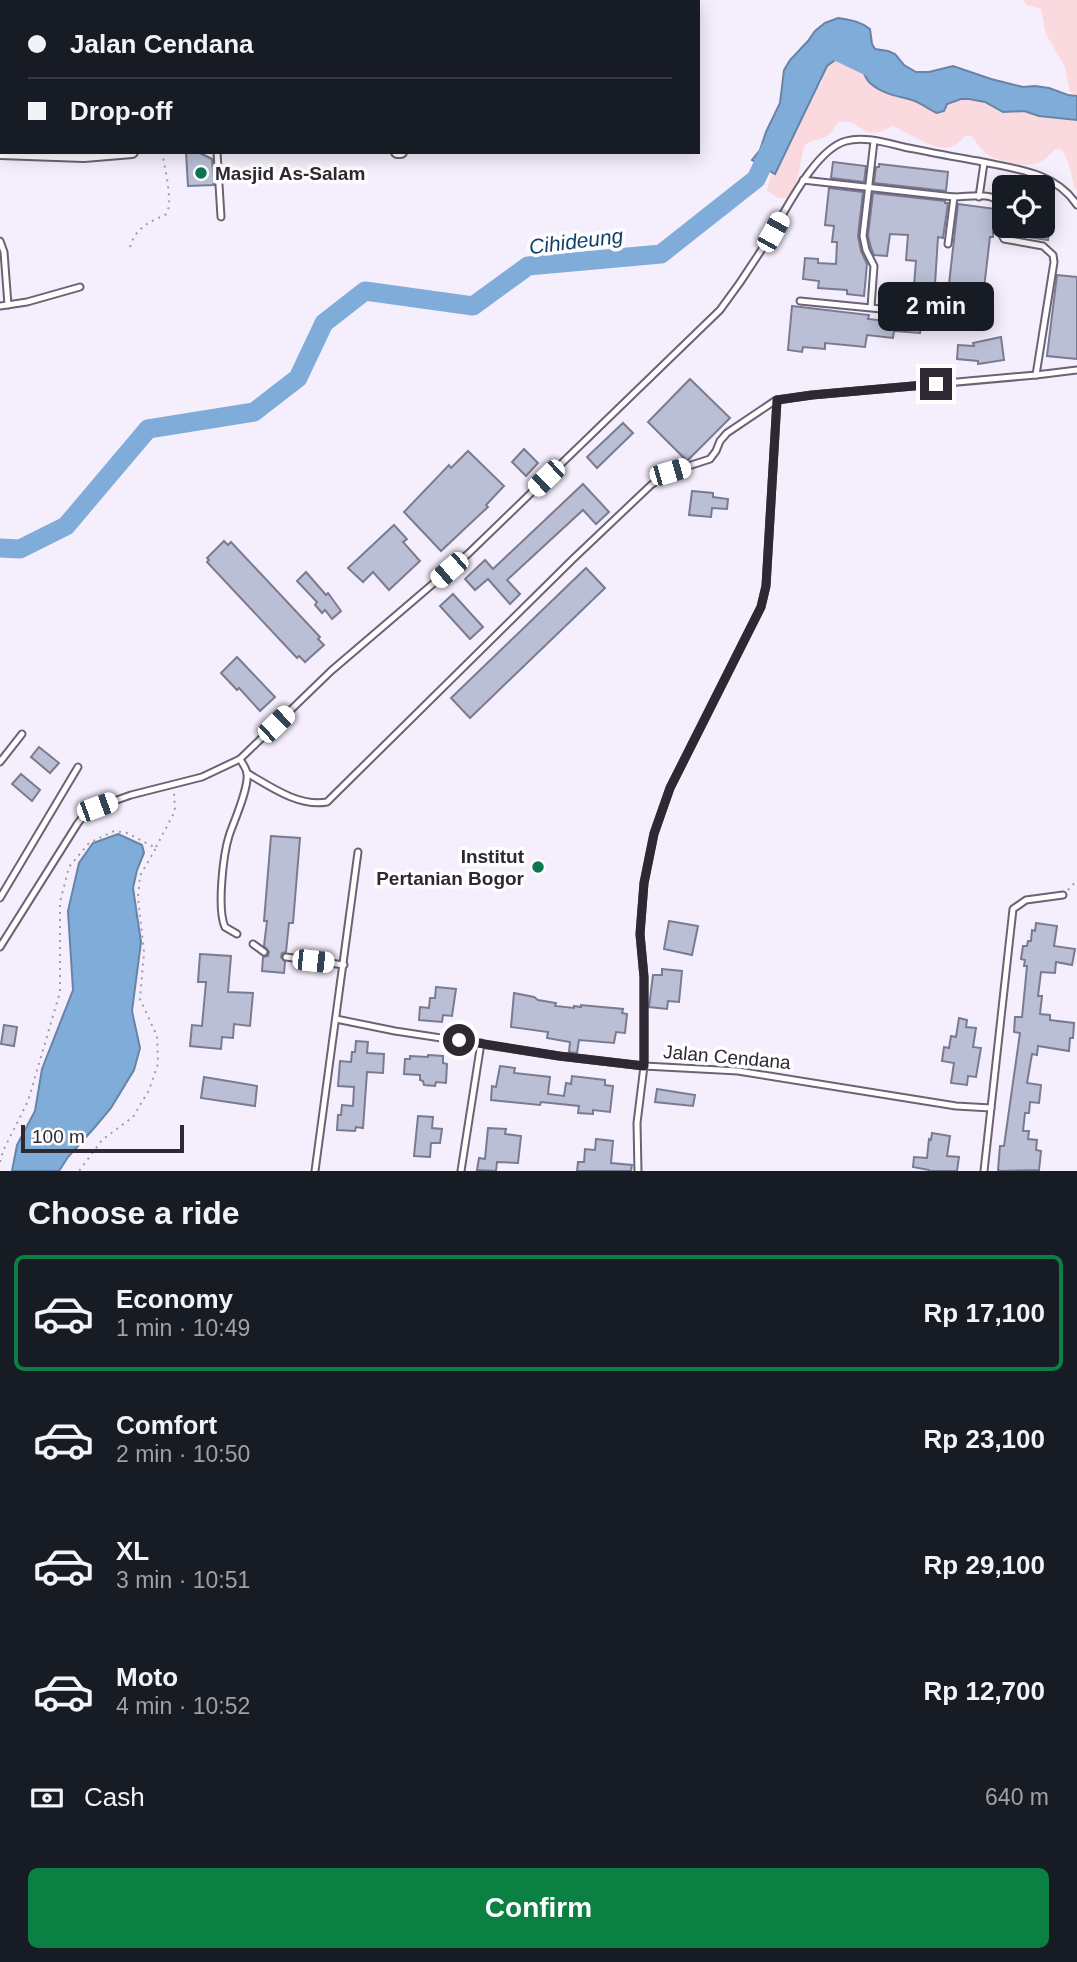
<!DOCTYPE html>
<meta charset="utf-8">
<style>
body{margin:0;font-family:Arial,sans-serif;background:#20242c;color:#f1f3f6;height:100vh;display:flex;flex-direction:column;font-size:26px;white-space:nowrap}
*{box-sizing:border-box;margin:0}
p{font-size:23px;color:#9ea1a6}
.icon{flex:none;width:38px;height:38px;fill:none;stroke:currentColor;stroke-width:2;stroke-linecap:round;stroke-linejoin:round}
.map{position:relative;height:1171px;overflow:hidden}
.side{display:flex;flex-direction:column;background:#171b24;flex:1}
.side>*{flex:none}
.hud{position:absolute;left:0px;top:0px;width:700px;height:154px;box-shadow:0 4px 18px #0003;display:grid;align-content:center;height:154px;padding:0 28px;background:#171b24}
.buttons{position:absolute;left:992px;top:175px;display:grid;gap:14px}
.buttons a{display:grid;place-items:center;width:63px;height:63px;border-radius:10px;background:#171b24;box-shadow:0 4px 18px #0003;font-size:35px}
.scale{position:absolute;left:21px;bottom:18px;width:163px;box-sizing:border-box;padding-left:7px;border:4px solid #2d2831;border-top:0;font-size:19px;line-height:24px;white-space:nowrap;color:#2d2831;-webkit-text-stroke:5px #fefefe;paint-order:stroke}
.end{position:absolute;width:32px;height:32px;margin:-16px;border:9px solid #2d2831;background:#fff;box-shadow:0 0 0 4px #fff}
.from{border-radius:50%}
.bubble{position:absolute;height:49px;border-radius:10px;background:#171b24;box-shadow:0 4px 18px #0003;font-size:23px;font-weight:700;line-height:49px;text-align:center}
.car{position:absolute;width:21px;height:42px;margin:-21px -10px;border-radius:9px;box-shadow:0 0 5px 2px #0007;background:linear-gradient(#fff 24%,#345 0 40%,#fff 0 76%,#345 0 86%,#fff 0)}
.hud b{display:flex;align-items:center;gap:24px;height:66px;font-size:26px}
.hud b+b{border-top:2px solid #363941}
.hud i{width:18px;height:18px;background:#f1f3f6}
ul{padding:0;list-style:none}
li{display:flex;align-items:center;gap:21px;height:116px;margin:0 14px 10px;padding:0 14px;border:4px solid transparent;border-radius:10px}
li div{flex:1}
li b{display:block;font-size:26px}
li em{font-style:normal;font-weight:700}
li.current{border-color:#0b8043}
li>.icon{width:63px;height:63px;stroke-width:1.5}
h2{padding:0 28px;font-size:32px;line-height:84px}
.pay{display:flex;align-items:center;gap:18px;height:77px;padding:0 28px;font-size:26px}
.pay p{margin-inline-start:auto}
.action{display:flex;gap:14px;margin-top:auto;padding:14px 28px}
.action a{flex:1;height:80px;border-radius:10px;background:#0b8043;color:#fff;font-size:28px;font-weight:700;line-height:80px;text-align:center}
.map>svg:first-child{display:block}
.green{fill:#fadadf}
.water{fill:#80acd9;stroke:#6784a7;stroke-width:2}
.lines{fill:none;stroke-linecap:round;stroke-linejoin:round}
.river{stroke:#80acd9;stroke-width:19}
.building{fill:#bbbfd6;stroke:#787b91;stroke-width:2}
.lane-casing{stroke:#6c6175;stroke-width:9}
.street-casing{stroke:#6c6175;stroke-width:14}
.path{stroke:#a19ba7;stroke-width:2;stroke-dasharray:2 5;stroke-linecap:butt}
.lane{stroke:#fff;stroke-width:5}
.street{stroke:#fff;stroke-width:10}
.route{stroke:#2d2831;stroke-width:9}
.poi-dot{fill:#0c764f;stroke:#fefefe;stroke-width:2.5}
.labels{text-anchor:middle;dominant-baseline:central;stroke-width:7;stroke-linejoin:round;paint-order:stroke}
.poi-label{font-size:19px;font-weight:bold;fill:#2d2831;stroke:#fefefe;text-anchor:start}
.street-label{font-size:19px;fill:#2d2831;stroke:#fefefe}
.water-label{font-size:21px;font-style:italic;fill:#10406b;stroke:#fefefe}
</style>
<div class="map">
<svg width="1077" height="1171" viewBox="0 0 1077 1171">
<rect width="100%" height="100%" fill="#f5eefc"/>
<g class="green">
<polygon points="1023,0 1077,0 1077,96 1070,92 1065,67 1046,34 1041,9 1027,5"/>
<path d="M 838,58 L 848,59 L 853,62 L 870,83 L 896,97 L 904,99 L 916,96 L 964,95 L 969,99 L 985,102 L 1003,112 L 1024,111 L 1031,113 L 1077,116 L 1077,190 L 1074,188 C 1072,176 1069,160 1062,150 L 1055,149 C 1051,153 1047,158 1042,161 C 1028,168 1006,164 992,157 C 983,153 977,144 972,136 L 965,136 C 946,159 928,143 908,134 C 901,131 899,127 892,126 C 859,145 865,118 838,122 L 830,134 L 824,138 L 809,142 L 804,147 L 796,185 L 786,198 L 779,198 L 767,191 L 773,165 L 817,88 L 822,84 L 821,67 Z"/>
</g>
<g class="water">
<path d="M 838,18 C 850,20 860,21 870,29 L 872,44 L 875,49 L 888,51 L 895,54 L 904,65 L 916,72 L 929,72 L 953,66 L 991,79 L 1023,87 L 1035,86 L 1049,88 L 1068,95 L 1077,96 L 1077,120 L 1039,116 L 1024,111 L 1003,112 L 985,102 L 969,99 L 961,99 L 947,104 L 944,111 L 937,113 C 928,109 921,103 912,100 C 898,96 882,94 870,83 C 862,75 862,63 854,54 L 838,58 L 827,66 L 775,174 L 752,160 L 760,150 L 766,132 L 780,103 L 784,70 L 790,60 L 808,41 L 815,31 L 825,23 Z"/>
<polygon points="118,834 142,845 144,853 137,870 133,888 141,942 132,1011 140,1048 134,1070 111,1108 95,1127 68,1157 59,1171 12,1171 17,1145 35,1111 42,1069 73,990 68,911 79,863 93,843"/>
</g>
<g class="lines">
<g class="river">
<polyline points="824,45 874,69 883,70"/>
<polyline points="0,548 20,549 66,526 148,429 254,412 298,378 324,323 365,291 473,306 528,266 661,254 756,179 774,142"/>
</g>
</g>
<g class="building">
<polygon points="186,152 198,152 212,159 214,185 188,186"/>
<polygon points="833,162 866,166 864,182 831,178"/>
<polygon points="879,164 948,172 946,191 874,183 876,167 879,167"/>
<polygon points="829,188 863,192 858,236 861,251 867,264 864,296 847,294 847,290 818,288 819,281 803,279 805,258 818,259 818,263 836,264 837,242 832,242 834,226 825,225"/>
<polygon points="873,193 945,201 945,203 948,203 943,238 938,237 935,284 924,283 921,308 895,304 897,283 914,285 916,261 906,260 908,235 890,234 887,256 874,255 871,248 868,236"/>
<polygon points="958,204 996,209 994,226 996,233 993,233 993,237 990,237 984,288 949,284"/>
<polygon points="1006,226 1049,226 1048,240 1007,234"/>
<polygon points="1057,275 1077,277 1077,359 1047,356"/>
<polygon points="792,306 869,315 868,319 904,323 905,317 920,318 922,319 920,333 894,331 893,338 867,335 865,347 825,343 825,349 803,347 802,352 788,350"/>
<polygon points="1001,337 1004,360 978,364 978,361 957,359 958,345 974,346 973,343"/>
<polygon points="690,379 730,418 687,461 648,422"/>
<polygon points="623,423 633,433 597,468 587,457"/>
<polygon points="524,449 538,463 526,476 512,462"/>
<polygon points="468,451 504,486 486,505 488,507 475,519 441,551 404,512 449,465 451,468"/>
<polygon points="583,484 609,512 596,524 583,510 507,580 520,594 510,604 488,579 475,590 465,579 485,560 493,569"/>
<polygon points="692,491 713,493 713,497 728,499 727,509 712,508 711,517 689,515"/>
<polygon points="394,525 407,539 403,542 420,561 389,590 373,572 363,582 348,568"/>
<polygon points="224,541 228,545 231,542 320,637 318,639 324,645 305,662 299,656 297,658 207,562 209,560 207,558"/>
<polygon points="586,568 605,588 470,718 451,698"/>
<polygon points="306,572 326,595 328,593 341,611 332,619 325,610 322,613 315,605 317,602 297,581"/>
<polygon points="453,594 483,627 470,639 440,606"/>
<polygon points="237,657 275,697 260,711 239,688 237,690 221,673"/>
<polygon points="39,747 59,763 50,773 31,757"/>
<polygon points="21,774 40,790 32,801 12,784"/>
<polygon points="271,836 300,838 293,923 289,923 286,952 282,953 281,957 285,962 284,973 262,971 263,957 268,956 269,952 264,946 267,921 264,921"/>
<polygon points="669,921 698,926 692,955 664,949"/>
<polygon points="1036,923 1057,926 1054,946 1075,949 1072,965 1056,962 1055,973 1041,972 1038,996 1042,996 1040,1014 1050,1015 1050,1020 1074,1023 1073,1038 1070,1038 1069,1051 1038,1046 1037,1055 1032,1054 1027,1083 1041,1085 1039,1103 1030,1102 1029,1113 1025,1113 1023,1131 1029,1131 1028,1139 1037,1140 1036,1150 1041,1151 1039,1170 1000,1171 998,1170 1000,1146 1004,1146 1020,1033 1014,1032 1015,1017 1022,1017 1025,987 1027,966 1024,966 1025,960 1021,959 1023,946 1027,946 1028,941 1031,941 1032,930 1035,931"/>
<polygon points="200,954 231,956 228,992 253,993 250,1026 234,1024 233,1038 222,1037 221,1049 190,1046 192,1025 202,1026 206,982 198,982"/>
<polygon points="662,969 682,971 679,1002 668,1001 667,1009 649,1007 653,975 662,975"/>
<polygon points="436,987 456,989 452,1016 443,1015 442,1022 419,1020 420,1007 429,1008 430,998 435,998"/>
<polygon points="514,993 534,997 538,1000 556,1003 555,1006 574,1008 574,1006 581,1007 581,1005 623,1009 622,1013 627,1014 625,1033 616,1032 614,1043 579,1040 577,1053 569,1052 570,1042 547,1038 548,1032 511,1027"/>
<polygon points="959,1018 967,1020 966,1027 976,1028 973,1047 981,1048 976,1077 968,1076 967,1085 951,1083 954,1063 942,1061 944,1047 949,1048 951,1036 956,1037"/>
<polygon points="4,1025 17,1027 14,1046 1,1044"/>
<polygon points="356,1041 368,1042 367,1053 384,1054 383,1073 367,1072 363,1128 356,1127 355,1131 337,1130 338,1115 341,1115 342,1105 353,1106 354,1087 338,1086 340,1061 351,1062 352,1052 355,1052"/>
<polygon points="428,1055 443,1056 443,1063 447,1064 446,1083 436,1082 435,1086 424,1085 423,1081 420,1080 420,1075 404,1074 405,1059 410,1059 410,1056 428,1057"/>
<polygon points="500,1066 515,1068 514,1073 550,1077 548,1094 564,1096 566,1083 571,1084 572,1076 605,1080 605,1085 613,1086 610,1112 593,1110 593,1114 578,1113 579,1106 541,1102 540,1105 491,1100 492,1086 496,1087"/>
<polygon points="204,1077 257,1086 255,1106 201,1098"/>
<polygon points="657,1089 695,1095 693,1106 655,1102"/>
<polygon points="418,1116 433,1117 432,1128 442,1129 440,1143 431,1143 430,1157 414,1156"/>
<polygon points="488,1128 506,1129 505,1134 521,1136 518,1163 497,1162 496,1171 477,1170 479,1158 485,1159"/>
<polygon points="932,1133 950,1136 947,1156 959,1157 957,1171 929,1171 929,1170 913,1167 914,1157 927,1158 929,1139 931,1140"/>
<polygon points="596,1139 613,1141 611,1163 632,1165 631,1171 577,1171 578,1162 584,1162 585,1149 595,1150"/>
</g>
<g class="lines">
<defs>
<g id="lane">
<polyline points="217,152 221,217"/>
<polyline points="803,180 954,197"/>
<polyline points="979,197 984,163"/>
<polyline points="0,241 4,252 8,305"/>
<path d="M 948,244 L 954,197 C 975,197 1004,188 1002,217 C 1001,226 999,232 1004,239 L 1043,246 L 1053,255 L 1054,262 L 1036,375"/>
<polyline points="800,301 922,313"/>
<polyline points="0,306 27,302 80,287"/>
<polyline points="871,307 874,266 866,250 863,236 874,141"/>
<polyline points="0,762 22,734"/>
<path d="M 247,773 C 271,787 299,807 327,802 L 573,559 L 651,485 L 670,472 L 710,459 L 716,451 L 720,441 L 727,433 L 776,400"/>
<polyline points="0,898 78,767"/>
<path d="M 237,934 L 225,927 C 217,910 223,855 229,836 C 234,821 249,788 247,774 C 247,769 242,763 240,759"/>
<polyline points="253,944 264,952"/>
<path d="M 0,947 L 78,823 L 86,813 L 97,807 L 131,795 L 202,777 L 240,759 L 331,671 L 469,553 L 720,310 C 736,289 751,267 765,244 C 783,217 813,150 846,141 C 864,136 887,143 904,147 C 929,152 953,157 978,161 C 1014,169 1055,171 1077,205"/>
<polyline points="286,957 344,965"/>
<polyline points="336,1019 395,1031 559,1056 644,1066 738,1071 956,1106 991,1108"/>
<polyline points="315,1171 358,852"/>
<polyline points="461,1171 481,1043"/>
<polyline points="638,1171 637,1123 644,1066 644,977 640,934 644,883 654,833 670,788 761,607 766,586 777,400 812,395 1036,375 1077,370"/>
<polyline points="984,1171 1013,909 1026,900 1063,895"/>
</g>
<g id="street">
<polyline points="397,152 401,152"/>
<polyline points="0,153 84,156 132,152"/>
</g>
</defs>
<use href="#lane" class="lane-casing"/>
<use href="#street" class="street-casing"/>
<g class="path">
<polyline points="188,0 188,2"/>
<polyline points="425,0 425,2"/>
<path d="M 130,247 C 134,233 143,225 156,219 C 159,217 163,217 166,214 C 174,205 164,164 162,152"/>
<polyline points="156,847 175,811 174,791"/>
<polyline points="1068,890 1077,880"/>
<polyline points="0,1162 3,1151 28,1101 60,992 60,902 69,867 89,843 114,831 127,833 156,848 140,876 138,897 144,952 140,999 157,1036 158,1064 149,1090 133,1117 102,1140 79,1171"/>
</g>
<use href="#lane" class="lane"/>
<use href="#street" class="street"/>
</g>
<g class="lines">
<polyline class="route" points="459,1040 559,1056 644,1066 644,977 640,934 644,883 654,834 670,788 761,607 766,586 777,400 812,395 936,384"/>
</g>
<g class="poi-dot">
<circle cx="201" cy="173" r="7"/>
<circle cx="538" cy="867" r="7"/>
</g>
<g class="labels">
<g class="poi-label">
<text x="215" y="173">Masjid As-Salam</text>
<text x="524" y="856" text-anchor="end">Institut<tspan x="524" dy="22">Pertanian Bogor</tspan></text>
</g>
<g class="street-label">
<text transform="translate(727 1057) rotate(5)">Jalan Cendana</text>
</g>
<g class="water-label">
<text transform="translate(576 241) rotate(-7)">Cihideung</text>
</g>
</g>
</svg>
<div class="buttons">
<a><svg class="icon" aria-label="locate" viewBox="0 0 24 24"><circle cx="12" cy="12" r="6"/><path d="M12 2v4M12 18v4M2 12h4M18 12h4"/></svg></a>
</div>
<div class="scale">100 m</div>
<i class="end from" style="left:459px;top:1040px"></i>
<i class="end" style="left:936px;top:384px"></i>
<div class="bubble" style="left:878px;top:282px;width:116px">2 min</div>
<i class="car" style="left:773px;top:232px;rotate:29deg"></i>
<i class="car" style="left:670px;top:472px;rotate:74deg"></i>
<i class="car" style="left:546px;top:478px;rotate:226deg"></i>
<i class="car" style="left:449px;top:570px;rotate:229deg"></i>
<i class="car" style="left:276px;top:724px;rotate:46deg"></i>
<i class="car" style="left:97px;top:807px;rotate:70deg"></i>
<i class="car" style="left:313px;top:961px;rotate:96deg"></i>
<div class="hud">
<b><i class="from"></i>Jalan Cendana</b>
<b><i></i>Drop-off</b>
</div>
</div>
<section class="side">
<h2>Choose a ride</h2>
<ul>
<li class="current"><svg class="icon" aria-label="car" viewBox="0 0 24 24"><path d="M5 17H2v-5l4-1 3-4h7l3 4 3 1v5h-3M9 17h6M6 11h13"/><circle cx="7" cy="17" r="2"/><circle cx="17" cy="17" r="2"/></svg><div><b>Economy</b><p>1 min · 10:49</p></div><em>Rp 17,100</em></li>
<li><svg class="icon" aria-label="car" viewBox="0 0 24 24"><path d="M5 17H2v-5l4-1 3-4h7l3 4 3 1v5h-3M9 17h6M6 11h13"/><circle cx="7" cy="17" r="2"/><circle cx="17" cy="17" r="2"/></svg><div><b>Comfort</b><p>2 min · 10:50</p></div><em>Rp 23,100</em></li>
<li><svg class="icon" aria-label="car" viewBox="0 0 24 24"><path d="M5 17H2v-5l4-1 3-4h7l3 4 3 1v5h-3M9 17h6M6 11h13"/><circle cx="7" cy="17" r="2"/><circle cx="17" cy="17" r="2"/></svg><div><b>XL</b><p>3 min · 10:51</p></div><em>Rp 29,100</em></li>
<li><svg class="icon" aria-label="car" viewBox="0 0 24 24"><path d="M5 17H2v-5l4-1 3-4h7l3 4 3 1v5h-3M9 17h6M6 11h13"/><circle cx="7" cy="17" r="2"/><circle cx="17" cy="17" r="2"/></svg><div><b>Moto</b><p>4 min · 10:52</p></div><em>Rp 12,700</em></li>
</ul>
<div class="pay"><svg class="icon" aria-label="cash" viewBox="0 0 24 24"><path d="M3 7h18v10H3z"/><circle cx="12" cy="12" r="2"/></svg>Cash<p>640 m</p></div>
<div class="action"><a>Confirm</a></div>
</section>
